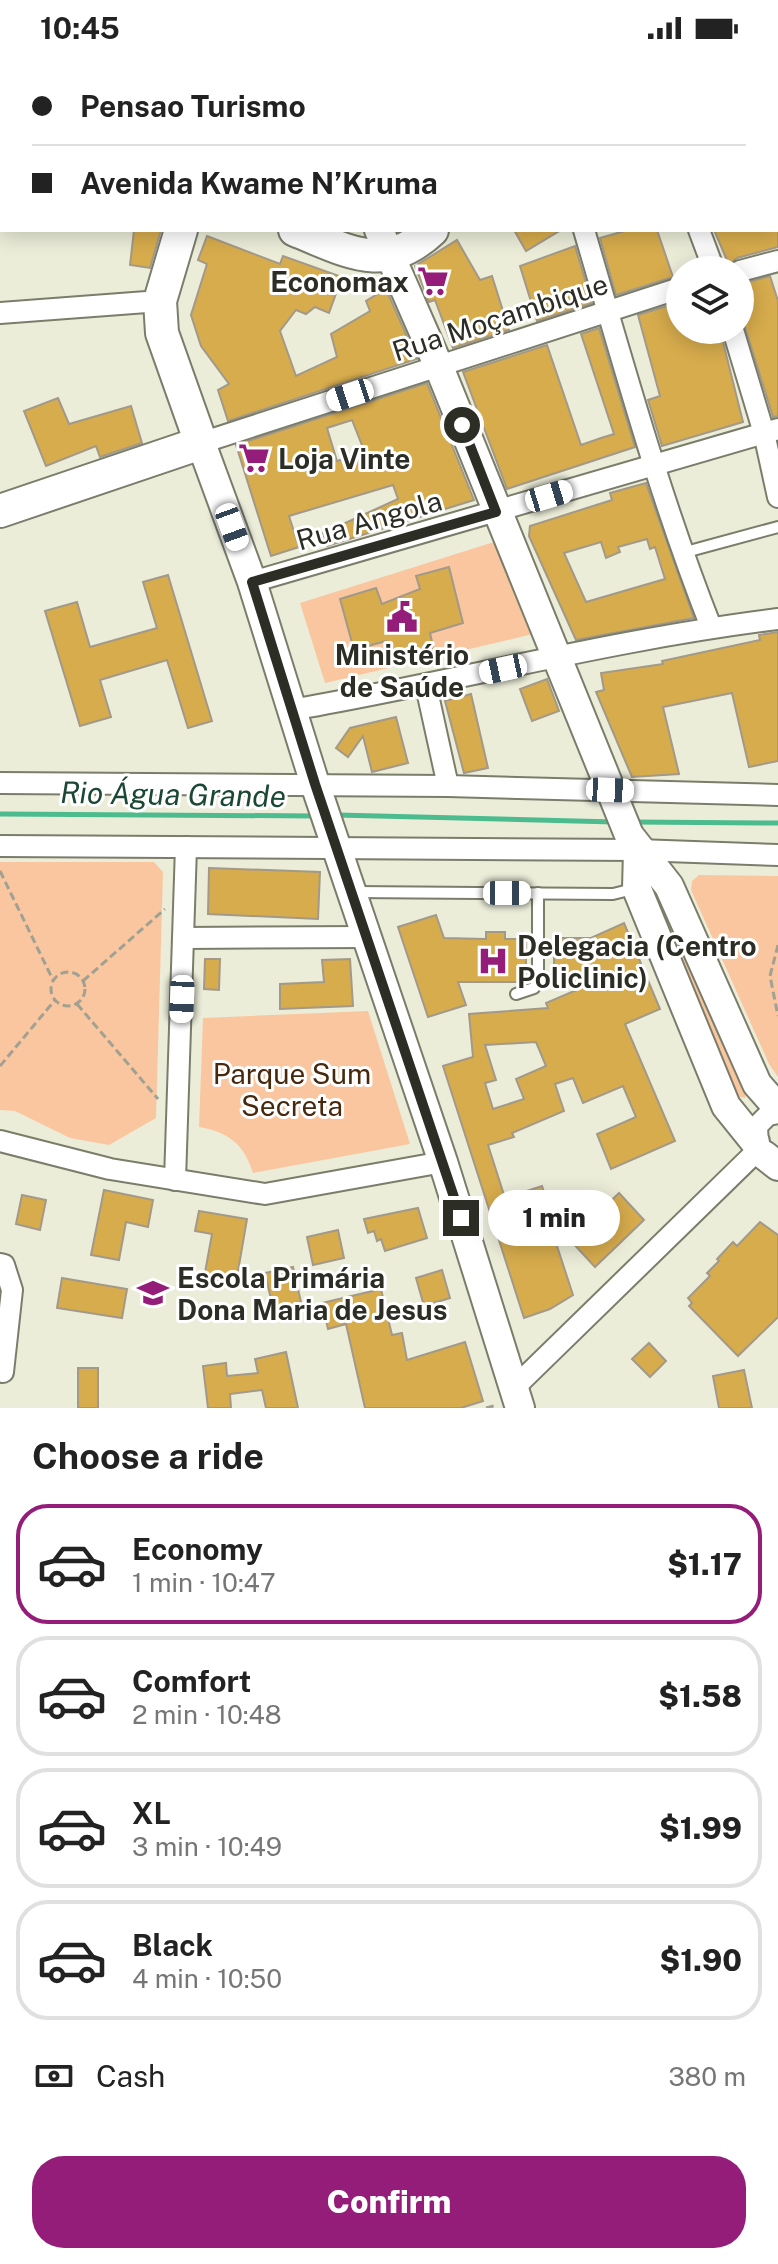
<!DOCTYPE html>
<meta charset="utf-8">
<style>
body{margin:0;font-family:"Public Sans",sans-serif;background:#f6f6f6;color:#222;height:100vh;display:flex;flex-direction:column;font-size:30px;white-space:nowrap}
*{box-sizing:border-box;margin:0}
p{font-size:26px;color:#767676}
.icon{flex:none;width:44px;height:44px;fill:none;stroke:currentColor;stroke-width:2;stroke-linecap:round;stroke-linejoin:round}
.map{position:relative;height:1352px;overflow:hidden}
.sheet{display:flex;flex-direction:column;background:#fff;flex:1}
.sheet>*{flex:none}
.guide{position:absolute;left:0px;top:0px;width:778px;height:176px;box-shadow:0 4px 20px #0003;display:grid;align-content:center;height:176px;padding:0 32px;background:#fff}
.tools{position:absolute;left:666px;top:200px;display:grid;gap:16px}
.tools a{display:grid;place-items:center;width:88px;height:88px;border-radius:50%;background:#fff;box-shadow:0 4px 20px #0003;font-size:40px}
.end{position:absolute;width:36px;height:36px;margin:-18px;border:10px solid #2c2d25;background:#fff;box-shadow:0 0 0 4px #fff}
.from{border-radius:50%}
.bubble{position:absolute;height:56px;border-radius:28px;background:#fff;box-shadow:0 4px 20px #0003;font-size:26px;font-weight:800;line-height:56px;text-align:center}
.car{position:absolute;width:24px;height:48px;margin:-24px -12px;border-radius:10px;box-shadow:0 0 6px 2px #0007;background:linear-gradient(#fff 24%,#345 0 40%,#fff 0 76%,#345 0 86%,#fff 0)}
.guide b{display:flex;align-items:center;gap:28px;height:76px;font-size:30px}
.guide b+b{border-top:2px solid #e0e0e0}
.guide i{width:20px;height:20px;background:#222}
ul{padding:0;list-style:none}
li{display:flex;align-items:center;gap:24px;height:120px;margin:0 16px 12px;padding:0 16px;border:4px solid #e0e0e0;border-radius:32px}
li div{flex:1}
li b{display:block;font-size:30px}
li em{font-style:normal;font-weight:800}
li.active{border-color:#941d79}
li>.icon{width:72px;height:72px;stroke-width:1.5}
h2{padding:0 32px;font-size:36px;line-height:96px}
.pay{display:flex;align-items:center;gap:20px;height:88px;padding:0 32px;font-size:30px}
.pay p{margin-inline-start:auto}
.primary-button{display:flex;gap:16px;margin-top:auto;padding:16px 32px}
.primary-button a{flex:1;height:92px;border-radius:32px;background:#941d79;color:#fff;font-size:32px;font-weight:800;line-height:92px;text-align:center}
.status{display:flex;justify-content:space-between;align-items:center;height:56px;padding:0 40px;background:#fff;direction:ltr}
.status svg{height:22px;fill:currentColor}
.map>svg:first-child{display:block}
.green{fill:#fac69f}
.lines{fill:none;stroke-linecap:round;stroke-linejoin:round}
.stream{stroke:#4cbc8f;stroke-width:5}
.building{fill:#d7ac4d;stroke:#a29989;stroke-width:2;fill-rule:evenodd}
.lane-casing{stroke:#7b7d6b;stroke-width:14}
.street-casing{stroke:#7b7d6b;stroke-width:24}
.secondary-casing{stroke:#7b7d6b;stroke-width:32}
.primary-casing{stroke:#7b7d6b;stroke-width:36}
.path{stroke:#a0a192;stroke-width:3;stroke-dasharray:8 4;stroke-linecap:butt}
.lane{stroke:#fff;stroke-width:10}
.street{stroke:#fff;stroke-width:20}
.secondary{stroke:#fff;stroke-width:28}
.primary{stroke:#fff;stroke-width:32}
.route{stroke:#2c2d25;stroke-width:10}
.labels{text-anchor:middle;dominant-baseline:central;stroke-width:6;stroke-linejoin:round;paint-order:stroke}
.poi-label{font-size:28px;font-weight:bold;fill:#2c2d25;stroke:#fff;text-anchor:start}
.street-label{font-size:28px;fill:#2c2d25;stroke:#fff}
.park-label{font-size:28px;fill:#47280d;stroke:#fff}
.water-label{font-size:30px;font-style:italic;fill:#1a4835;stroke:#fff}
</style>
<div class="status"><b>10:45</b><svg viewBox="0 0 49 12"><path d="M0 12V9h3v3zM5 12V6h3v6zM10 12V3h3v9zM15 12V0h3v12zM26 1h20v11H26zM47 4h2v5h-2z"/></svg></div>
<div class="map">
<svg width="778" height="1352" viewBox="0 0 778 1352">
<rect width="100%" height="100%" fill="#ebedd9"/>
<g class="green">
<polygon points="494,486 533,578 325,627 300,547"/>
<polygon points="0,806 154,806 163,816 156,1062 109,1089 70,1082 15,1055 0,1054"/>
<polygon points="699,819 778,820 778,1021 769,1008 691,834 692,825"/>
<polygon points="655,832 747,1036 745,1042 737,1040 652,833"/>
<path d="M 368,955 L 410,1088 L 253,1117 C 244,1088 228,1076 199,1071 L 203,962 Z"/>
</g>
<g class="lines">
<g class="stream">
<polyline points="0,758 315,760"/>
<polyline points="337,759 615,766"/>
<polyline points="633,766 778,767"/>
</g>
</g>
<g class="building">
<polygon points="134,174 161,174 150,212 130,209"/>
<polygon points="514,174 561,174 526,195"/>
<polygon points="628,174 657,174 673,221 616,239 600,182"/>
<polygon points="714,174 778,174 778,191 737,202 729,209"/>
<polygon points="207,180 280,208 283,200 342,221 329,257 315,251 306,258 296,254 280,275 296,320 337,301 331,278 370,255 366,245 386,233 417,303 228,365 218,334 229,328 201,290 191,259 207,208 198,204"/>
<polygon points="457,184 480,224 492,220 509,274 453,292 435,244 429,246 415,210"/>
<polygon points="575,190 592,247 537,265 520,210"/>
<polygon points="770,220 778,245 778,360 773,361 740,255 740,228"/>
<polygon points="680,246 680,274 720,274 743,366 662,390 648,344 660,340 638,259"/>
<polygon points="599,272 635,391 507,433 463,316 547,289 581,389 601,382 614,378 581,278"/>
<path d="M 427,327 L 474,444 L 327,490 L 323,477 L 398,443 L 393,429 L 289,460 L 299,491 L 271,500 L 236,389 ZM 352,364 L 365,397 L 337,405 L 327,372 Z"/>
<polygon points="58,342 69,368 131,350 142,387 100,401 96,390 46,410 24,355"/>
<path d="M 646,427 L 694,562 L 576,584 L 529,480 L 530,470 L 612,444 L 610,437 ZM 647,483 L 650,493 L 655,491 L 665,523 L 586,546 L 564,497 L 601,486 L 606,502 L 620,496 L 618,491 Z"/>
<polygon points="449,511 463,567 430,577 434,594 392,604 386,585 354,594 340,543 376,532 382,548 420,533 416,520"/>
<polygon points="168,519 212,665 188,672 167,604 100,624 111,661 80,670 45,555 77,546 90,591 157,572 143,526"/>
<polygon points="778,576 778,705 749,711 732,637 663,651 679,718 632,721 596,636 604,634 601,617 663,608 662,605 760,584 759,579"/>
<polygon points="547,623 559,655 532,665 520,633"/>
<polygon points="471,638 488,712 464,717 445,645"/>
<polygon points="396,661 408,707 372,716 363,680 348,701 336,692 350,672"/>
<polygon points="209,812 320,816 318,863 208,858"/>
<polygon points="436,859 444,882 486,883 486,876 505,876 505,883 526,883 526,926 458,926 466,949 428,961 398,871"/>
<path d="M 624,867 L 660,953 L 625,968 L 675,1085 L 611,1113 L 597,1078 L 636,1061 L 623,1030 L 583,1047 L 573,1022 L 555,1028 L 564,1055 L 512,1077 L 514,1081 L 488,1089 L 505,1142 L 542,1130 L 547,1145 L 543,1147 L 573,1239 L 550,1253 L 524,1262 L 443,1010 L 473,1001 L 469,958 L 548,952 L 546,947 L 593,927 L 559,927 L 554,914 L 554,882 L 591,882 ZM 536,986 L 546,1010 L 516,1023 L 524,1043 L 493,1053 L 485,1027 L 496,1024 L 485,989 Z"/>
<polygon points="205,903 220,903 219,934 204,933"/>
<polygon points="350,903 353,950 280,953 280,928 324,926 322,904"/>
<polygon points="104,1134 153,1144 148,1171 126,1166 119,1204 91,1199"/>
<polygon points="619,1137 644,1164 595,1211 570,1184"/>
<polygon points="22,1139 46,1144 40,1174 16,1168"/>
<polygon points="418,1152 427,1182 385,1195 381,1183 377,1185 374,1175 368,1177 364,1163"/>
<polygon points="199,1155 247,1163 236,1227 204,1222 212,1178 195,1175"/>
<polygon points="760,1166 778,1179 778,1261 738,1300 689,1250 692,1247 688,1242 710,1220 707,1217 719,1205 717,1203 733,1186 737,1190"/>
<polygon points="338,1174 344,1202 313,1209 307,1181"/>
<polygon points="293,1211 301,1246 273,1252 265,1217"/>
<polygon points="442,1214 450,1242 424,1250 416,1222"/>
<polygon points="62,1222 127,1233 122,1262 57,1252"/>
<polygon points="381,1233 392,1279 402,1277 407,1304 465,1286 483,1345 461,1352 365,1352 346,1268 328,1273 322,1247"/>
<polygon points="649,1287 666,1305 650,1321 632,1303"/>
<polygon points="286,1296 298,1352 266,1352 262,1334 230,1338 231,1352 208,1352 203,1310 226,1307 227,1320 258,1317 255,1303"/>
<rect x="78" y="1312" width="20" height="40"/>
<polygon points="744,1314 752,1352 719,1352 713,1320"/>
</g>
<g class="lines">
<defs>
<g id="lane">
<polyline points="682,497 778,471"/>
<polyline points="354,836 613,838 633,833"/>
<polyline points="516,938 534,932 538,926 538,837"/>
</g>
<g id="street">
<path d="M 584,174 C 623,307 660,442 711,571"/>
<polyline points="699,174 714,214"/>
<polyline points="740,215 778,205"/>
<polyline points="0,257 160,245"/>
<polyline points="733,274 764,377 778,441"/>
<polyline points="201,387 680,232"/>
<polyline points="252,526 778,373"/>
<polyline points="426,630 448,730"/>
<path d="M 291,654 C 453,626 614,583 778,563"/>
<polyline points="0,727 448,730 778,739"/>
<polyline points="0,790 638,794 778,799"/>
<polyline points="184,882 367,881"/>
<polyline points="0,1085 110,1113 265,1138 443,1106"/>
<polyline points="758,1092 757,1070 768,1059 778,1057"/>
<polyline points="175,1124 186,791"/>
<polyline points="0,1208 4,1209 12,1234 3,1316"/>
<polyline points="515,1331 759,1093"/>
</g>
<g id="secondary">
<polyline points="303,0 304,2"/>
<polyline points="379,174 439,311 629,779 669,830 757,1028 778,1052"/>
<polyline points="201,387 252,526 315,728 443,1106 520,1352"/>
<polyline points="638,794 637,833 726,1050 755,1086"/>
<polyline points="764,1099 778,1110"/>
</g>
<g id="primary">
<polyline points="361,2 363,0"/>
<polyline points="621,2 623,0"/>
<polyline points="0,117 2,118"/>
<path d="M 295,174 C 348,195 384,219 432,174"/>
<polyline points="0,455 201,387 162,277 160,245 181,174"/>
</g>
</defs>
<use href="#lane" class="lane-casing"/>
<use href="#street" class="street-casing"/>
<use href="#secondary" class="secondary-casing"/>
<use href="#primary" class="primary-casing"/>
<g class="path">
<polyline points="0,815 53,924"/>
<polyline points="778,889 770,920 778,960"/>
<circle cx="68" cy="933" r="17"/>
<polyline points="83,925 165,853"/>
<polyline points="77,948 158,1043"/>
<polyline points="0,1010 55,944"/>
<polyline points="486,1352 497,1349"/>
</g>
<use href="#lane" class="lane"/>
<use href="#street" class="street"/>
<use href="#secondary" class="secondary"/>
<use href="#primary" class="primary"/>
</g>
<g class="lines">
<polyline class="route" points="461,1162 315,728 252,526 496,456 462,369"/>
</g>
<defs>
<symbol id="supermarket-bare" viewBox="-9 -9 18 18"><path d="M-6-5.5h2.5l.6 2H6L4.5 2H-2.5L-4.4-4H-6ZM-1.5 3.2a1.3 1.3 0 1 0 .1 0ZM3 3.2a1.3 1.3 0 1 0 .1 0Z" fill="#941d79" stroke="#fff" stroke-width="2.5" paint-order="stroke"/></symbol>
<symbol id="civic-bare" viewBox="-9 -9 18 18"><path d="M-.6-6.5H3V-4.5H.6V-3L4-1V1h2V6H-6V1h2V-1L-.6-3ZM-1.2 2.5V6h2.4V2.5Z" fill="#941d79" stroke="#fff" stroke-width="2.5" paint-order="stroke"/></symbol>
<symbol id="hospital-bare" viewBox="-9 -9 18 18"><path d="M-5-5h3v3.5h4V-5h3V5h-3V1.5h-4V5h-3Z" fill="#941d79" stroke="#fff" stroke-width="2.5" paint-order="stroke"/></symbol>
<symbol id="school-bare" viewBox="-9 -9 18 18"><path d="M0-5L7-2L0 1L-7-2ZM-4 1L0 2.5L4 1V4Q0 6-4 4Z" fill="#941d79" stroke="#fff" stroke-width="2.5" paint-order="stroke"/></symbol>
</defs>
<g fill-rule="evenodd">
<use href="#supermarket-bare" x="411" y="203" width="44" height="44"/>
<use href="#supermarket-bare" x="232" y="380" width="44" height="44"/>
<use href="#civic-bare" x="380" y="539" width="44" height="44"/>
<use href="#hospital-bare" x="471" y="883" width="44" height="44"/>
<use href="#school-bare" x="131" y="1215" width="44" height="44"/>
</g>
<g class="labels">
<g class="poi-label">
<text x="409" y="225" text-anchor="end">Economax</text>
<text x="278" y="402">Loja Vinte</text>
<text x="402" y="598" text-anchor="middle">Ministério<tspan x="402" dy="32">de Saúde</tspan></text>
<text x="517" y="889">Delegacia (Centro<tspan x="517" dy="32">Policlinic)</tspan></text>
<text x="177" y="1221">Escola Primária<tspan x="177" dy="32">Dona Maria de Jesus</tspan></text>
</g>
<g class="street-label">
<text transform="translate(500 261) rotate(-18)">Rua Moçambique</text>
<text transform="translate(369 464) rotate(-16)">Rua Angola</text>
</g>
<g class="park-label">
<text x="292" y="1017">Parque Sum<tspan x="292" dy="32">Secreta</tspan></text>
</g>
<g class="water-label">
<text transform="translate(173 738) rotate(1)">Rio Água Grande</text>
</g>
</g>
</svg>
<div class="tools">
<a><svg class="icon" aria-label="layers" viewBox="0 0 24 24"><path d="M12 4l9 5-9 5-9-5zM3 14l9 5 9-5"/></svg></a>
</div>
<i class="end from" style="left:462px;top:369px"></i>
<i class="end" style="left:461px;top:1162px"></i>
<div class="bubble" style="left:488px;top:1134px;width:132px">1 min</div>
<i class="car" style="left:350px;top:339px;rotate:252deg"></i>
<i class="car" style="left:549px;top:440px;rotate:73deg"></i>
<i class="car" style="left:232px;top:471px;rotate:160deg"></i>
<i class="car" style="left:503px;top:613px;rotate:258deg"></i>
<i class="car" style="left:610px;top:734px;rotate:92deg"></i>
<i class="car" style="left:507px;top:837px;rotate:90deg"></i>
<i class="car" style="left:182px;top:943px;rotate:182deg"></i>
<div class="guide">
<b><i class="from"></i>Pensao Turismo</b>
<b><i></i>Avenida Kwame N’Kruma</b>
</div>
</div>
<section class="sheet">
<h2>Choose a ride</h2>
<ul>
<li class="active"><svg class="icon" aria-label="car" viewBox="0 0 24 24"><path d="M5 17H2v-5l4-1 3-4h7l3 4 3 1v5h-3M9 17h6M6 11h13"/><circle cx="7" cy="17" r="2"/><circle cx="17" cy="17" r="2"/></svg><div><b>Economy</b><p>1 min · 10:47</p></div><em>$1.17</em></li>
<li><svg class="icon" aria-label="car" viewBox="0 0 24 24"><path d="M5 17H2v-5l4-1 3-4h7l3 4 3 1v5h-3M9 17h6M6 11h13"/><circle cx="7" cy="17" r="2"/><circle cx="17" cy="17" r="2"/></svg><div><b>Comfort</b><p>2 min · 10:48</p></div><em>$1.58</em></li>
<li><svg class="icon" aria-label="car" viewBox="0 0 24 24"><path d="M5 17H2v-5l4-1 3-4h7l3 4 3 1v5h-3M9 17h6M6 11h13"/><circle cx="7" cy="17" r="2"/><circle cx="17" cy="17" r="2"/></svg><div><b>XL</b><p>3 min · 10:49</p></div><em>$1.99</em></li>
<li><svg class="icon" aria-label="car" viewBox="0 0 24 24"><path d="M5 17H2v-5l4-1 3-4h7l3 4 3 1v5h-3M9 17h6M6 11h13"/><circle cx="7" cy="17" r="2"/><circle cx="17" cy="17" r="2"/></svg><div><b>Black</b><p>4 min · 10:50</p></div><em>$1.90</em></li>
</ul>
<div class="pay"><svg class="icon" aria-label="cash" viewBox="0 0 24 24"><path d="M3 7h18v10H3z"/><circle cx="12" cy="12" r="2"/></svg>Cash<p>380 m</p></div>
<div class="primary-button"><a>Confirm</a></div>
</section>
